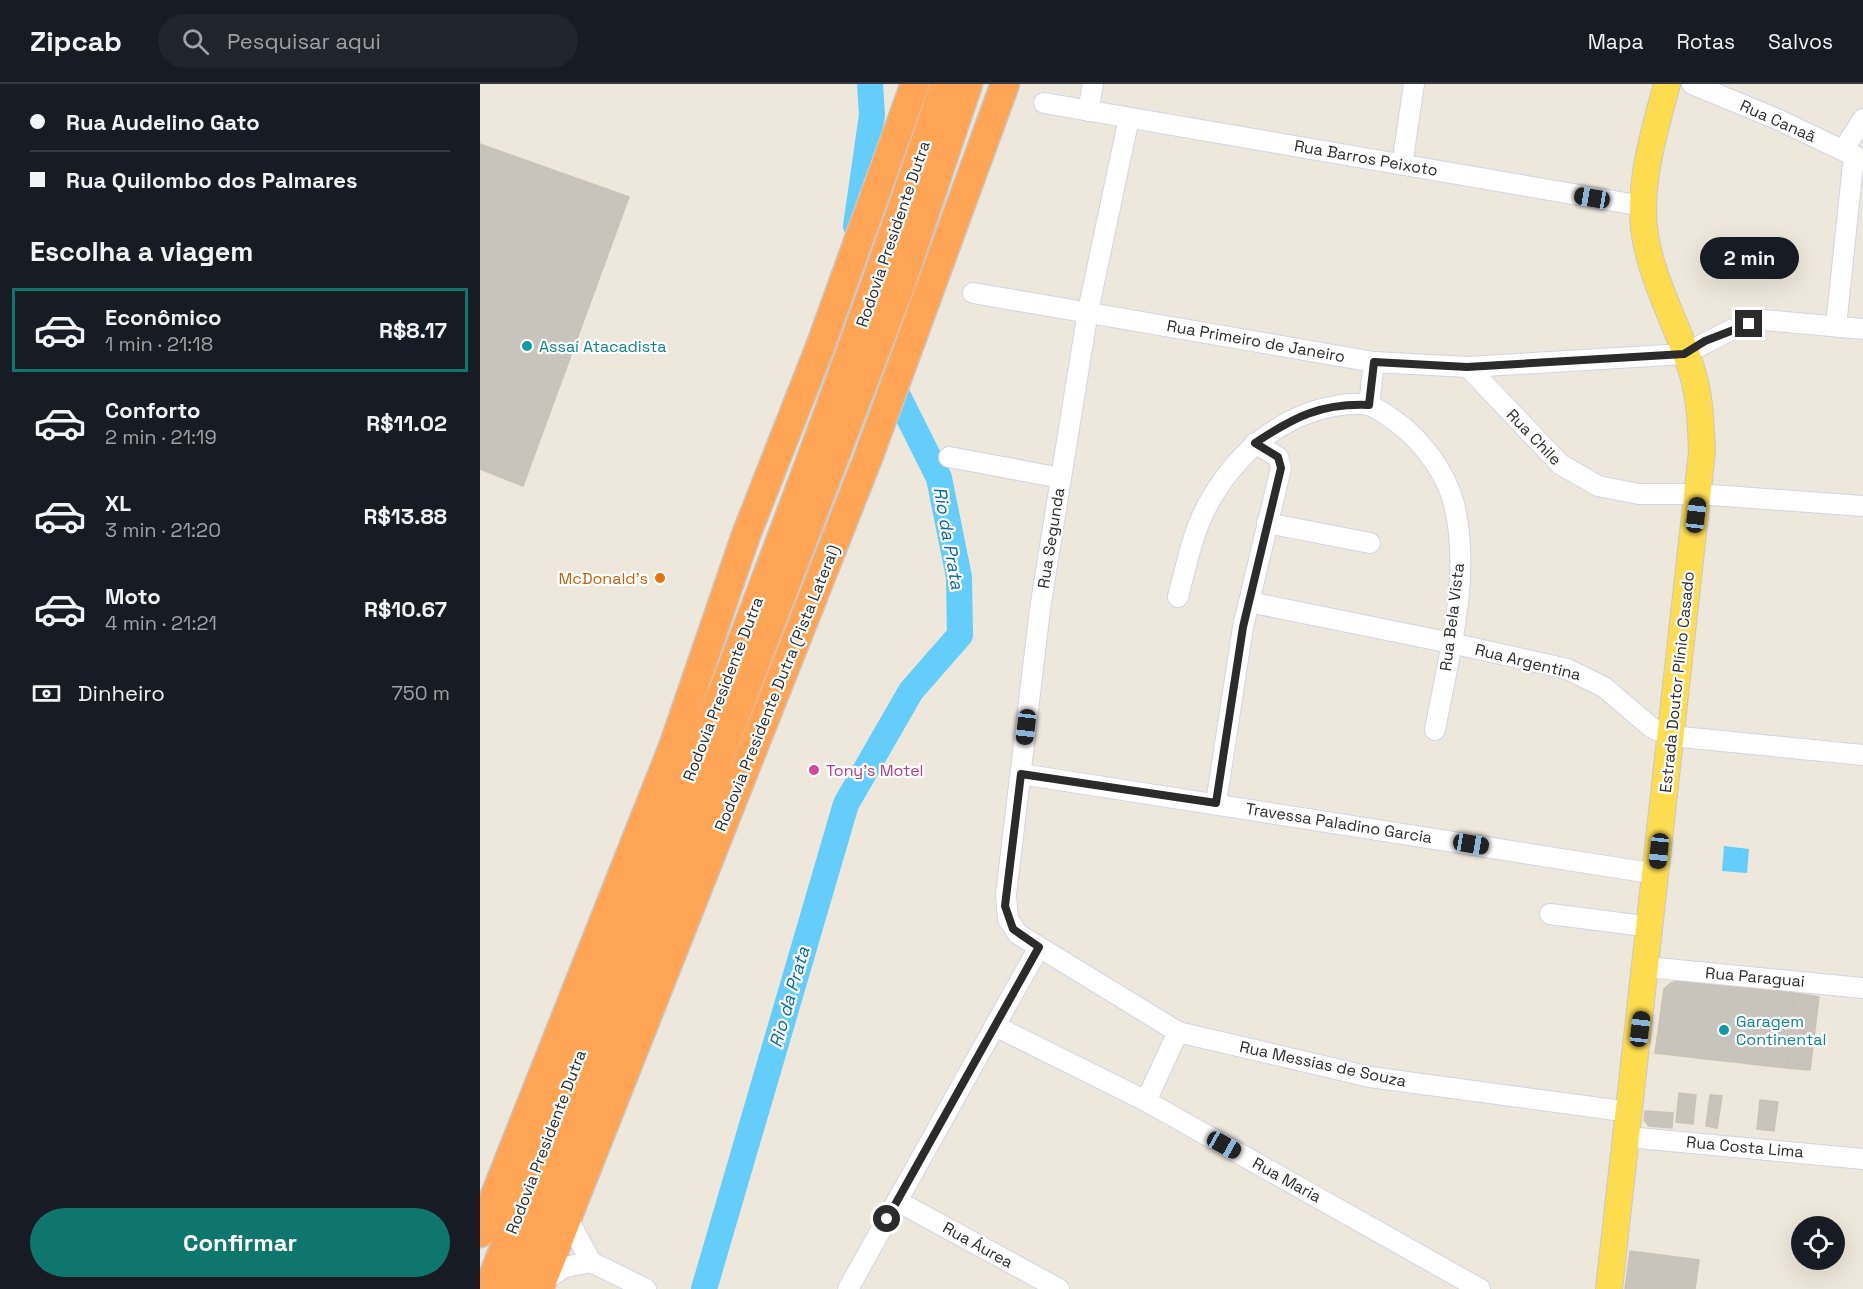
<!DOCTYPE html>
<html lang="pt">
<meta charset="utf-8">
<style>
body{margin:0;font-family:"Space Grotesk",sans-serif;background:#20242c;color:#f1f3f6;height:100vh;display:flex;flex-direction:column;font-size:22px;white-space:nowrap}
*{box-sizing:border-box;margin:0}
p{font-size:20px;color:#9ea1a6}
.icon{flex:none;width:33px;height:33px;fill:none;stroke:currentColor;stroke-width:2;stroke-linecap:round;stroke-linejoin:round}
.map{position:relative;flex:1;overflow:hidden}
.panel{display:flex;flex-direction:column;background:#171b24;width:480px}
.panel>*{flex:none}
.banner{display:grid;align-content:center;height:132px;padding:0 30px;background:#171b24}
.tools{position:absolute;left:1311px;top:1132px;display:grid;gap:12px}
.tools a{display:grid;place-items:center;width:54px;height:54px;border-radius:50%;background:#171b24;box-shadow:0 6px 24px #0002;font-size:30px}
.end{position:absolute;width:27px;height:27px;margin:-14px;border:8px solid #2b2b2b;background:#fff;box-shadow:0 0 0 3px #fff}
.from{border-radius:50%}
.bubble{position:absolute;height:42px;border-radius:21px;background:#171b24;box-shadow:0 6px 24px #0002;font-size:20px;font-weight:700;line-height:42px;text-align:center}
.car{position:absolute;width:18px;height:36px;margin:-18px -9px;border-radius:8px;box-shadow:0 0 4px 2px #0007;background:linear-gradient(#222 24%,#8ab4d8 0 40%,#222 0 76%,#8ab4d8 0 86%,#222 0)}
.banner b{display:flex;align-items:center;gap:21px;height:57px;font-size:22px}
.banner b+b{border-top:2px solid #363941}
.banner i{width:15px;height:15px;background:#f1f3f6}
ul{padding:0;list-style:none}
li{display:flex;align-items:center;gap:18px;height:84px;margin:0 12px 9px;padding:0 18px;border:3px solid transparent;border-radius:0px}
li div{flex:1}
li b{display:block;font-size:22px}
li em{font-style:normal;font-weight:700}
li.on{border-color:#0f766e}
li>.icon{width:54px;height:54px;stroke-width:1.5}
h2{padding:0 30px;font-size:27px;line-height:72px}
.pay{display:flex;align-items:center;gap:15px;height:66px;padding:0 30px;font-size:22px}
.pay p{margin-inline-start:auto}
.button{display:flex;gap:12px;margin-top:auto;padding:12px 30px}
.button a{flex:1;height:69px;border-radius:36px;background:#0f766e;color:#fff;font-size:24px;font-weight:700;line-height:69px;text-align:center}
header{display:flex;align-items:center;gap:36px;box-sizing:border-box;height:84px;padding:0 30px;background:#171b24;border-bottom:2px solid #363941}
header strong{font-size:28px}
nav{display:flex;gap:33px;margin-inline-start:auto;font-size:21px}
.search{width:420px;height:54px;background:#20242c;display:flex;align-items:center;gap:15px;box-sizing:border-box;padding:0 21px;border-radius:33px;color:#9ea1a6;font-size:22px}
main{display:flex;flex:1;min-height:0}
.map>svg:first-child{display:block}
.water{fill:#64cdfa}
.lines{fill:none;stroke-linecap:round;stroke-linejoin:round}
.river{stroke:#64cdfa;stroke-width:26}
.building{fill:#c9c4bb;stroke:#cac3b5;stroke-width:1.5}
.minor-casing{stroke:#d0d4e5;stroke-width:22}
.major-casing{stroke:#c8c8c8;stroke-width:28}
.highway-casing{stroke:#c8c8c8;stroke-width:31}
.minor{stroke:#fff;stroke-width:20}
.major{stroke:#fedc50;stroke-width:26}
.highway{stroke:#ffa555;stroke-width:28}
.route{stroke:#2b2b2b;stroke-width:8}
.culture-dot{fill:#0f9aa8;stroke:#fff;stroke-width:2}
.food-dot{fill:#e8710a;stroke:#fff;stroke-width:2}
.hotel-dot{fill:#d1479c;stroke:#fff;stroke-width:2}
.labels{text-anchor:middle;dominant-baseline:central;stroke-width:4.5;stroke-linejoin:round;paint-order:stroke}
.street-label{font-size:16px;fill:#2b2b2b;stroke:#fff}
.culture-label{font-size:16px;fill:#0d838f;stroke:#fff;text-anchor:start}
.food-label{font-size:16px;fill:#c56008;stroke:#fff;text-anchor:end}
.hotel-label{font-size:16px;fill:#b23c85;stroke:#fff;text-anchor:start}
.water-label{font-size:18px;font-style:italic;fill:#0069a9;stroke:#fff}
</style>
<header>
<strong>Zipcab</strong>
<div class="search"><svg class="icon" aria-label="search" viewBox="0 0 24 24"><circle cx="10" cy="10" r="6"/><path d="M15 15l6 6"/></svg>Pesquisar aqui</div>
<nav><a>Mapa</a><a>Rotas</a><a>Salvos</a></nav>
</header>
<main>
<section class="panel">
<div class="banner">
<b><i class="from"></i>Rua Audelino Gato</b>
<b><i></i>Rua Quilombo dos Palmares</b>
</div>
<h2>Escolha a viagem</h2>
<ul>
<li class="on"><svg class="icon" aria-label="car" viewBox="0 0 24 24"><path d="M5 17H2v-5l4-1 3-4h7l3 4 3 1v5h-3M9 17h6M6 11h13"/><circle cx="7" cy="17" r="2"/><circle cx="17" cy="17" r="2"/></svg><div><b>Econômico</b><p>1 min · 21:18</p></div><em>R$8.17</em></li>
<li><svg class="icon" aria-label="car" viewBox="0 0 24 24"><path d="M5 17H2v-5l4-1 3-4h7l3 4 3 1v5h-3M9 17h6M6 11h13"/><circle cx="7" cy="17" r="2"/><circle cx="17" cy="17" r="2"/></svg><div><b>Conforto</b><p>2 min · 21:19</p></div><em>R$11.02</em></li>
<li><svg class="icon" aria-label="car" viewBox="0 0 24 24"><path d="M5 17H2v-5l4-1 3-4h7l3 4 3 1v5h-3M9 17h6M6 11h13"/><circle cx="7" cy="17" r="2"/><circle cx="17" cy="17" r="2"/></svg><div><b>XL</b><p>3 min · 21:20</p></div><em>R$13.88</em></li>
<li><svg class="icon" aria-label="car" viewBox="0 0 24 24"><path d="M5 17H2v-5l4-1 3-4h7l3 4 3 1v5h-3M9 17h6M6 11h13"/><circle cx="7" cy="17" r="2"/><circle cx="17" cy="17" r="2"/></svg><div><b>Moto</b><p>4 min · 21:21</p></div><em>R$10.67</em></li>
</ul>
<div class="pay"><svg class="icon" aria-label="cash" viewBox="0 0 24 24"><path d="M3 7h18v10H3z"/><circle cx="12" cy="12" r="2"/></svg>Dinheiro<p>750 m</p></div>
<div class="button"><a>Confirmar</a></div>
</section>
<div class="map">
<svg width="1383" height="1205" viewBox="0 0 1383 1205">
<rect width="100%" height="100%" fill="#eee7db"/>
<polygon class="water" points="1244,762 1269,765 1267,789 1242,787"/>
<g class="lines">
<g class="river">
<polyline points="376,142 392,31 390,0"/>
<polyline points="224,1205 366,720 431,607 480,551 479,493 459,394 416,308 383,259"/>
</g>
</g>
<g class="building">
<polygon points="0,60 149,113 43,402 0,385"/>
<polygon points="1199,897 1314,909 1307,984 1175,969 1184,905 1191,899"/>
<polygon points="1314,909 1339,913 1330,986 1307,984"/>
<polygon points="1199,1009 1216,1011 1213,1040 1196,1038"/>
<polygon points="1230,1011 1242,1012 1237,1044 1226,1042"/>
<polygon points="1280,1016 1298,1018 1294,1047 1277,1045"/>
<polygon points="1165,1027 1193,1029 1192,1044 1169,1042 1164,1036"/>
<polygon points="1150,1167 1219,1176 1215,1205 1145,1205"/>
</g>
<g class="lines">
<defs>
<g id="minor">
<polyline points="1212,0 1297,35 1383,76"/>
<polyline points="564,19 1163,122"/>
<polyline points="608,27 613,0"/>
<polyline points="649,34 608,227 581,394 560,525 526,811 528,835 538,850 698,948 890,993 1150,1028"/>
<polyline points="1364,65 1383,35"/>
<polyline points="922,81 934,0"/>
<polyline points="493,209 894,278 988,283 1204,270 1253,245 1284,236 1383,245"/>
<polyline points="1356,242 1374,71"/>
<polyline points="988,283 1080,380 1118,402 1159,410 1218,410 1383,422"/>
<polyline points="889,321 894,278"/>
<polyline points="469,373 581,394"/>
<polyline points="787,439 890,459"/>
<path d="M 698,513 C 706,483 712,450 727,422 C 754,372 798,332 855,322 C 866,320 881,318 891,322 C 901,326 909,333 918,339 C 943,358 966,389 974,420 C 992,493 968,574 955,646"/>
<polyline points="769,518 971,559 1087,585 1124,603 1172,644 1191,652 1383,671"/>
<polyline points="541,690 1177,790"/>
<polyline points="736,719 763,543 801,384 798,373 775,359"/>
<polyline points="1070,830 1171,843"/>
<polyline points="1167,883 1383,904"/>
<polyline points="515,942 666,1017 1000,1205"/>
<polyline points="666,1017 698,948"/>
<polyline points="1147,1053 1383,1075"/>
<polyline points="417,1117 579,1205"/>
<polyline points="88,1135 111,1178 166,1205"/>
<polyline points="63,1197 85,1183 111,1178"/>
<polyline points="368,1205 559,863"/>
</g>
<path id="major" d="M 1129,1205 L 1222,368 C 1221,341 1220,313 1212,287 C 1197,239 1170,194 1164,144 C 1159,96 1175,46 1187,0"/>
<g id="highway">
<polyline points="0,1149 193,663 266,451 340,263 435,0"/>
<path d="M 8,1205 C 165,805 327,407 465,0"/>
<polyline points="35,1205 421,200 488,0"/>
<polyline points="59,1205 388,374 525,0"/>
</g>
</defs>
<use href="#minor" class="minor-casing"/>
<use href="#major" class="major-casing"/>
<use href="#highway" class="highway-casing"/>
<use href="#minor" class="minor"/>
<use href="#major" class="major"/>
<use href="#highway" class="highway"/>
</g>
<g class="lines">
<path class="route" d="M 407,1135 L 559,863 L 533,845 L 525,822 L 541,690 L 736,719 L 763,543 L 801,384 L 798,373 L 775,359 C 814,333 841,319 889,321 L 894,278 L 987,283 L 1204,270 L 1225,257 L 1269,240"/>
</g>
<g class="culture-dot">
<circle cx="47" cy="262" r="6"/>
<circle cx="1244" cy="946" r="6"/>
</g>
<circle class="food-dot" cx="180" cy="494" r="6"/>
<circle class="hotel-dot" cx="334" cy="686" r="6"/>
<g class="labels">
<g class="street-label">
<text transform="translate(1298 37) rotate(24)">Rua Canaã</text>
<text transform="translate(886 74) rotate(10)">Rua Barros Peixoto</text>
<text transform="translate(413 150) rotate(-71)">Rodovia Presidente Dutra</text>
<text transform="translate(776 257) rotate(10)">Rua Primeiro de Janeiro</text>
<text transform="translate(1054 353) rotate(46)">Rua Chile</text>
<text transform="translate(571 454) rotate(-81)">Rua Segunda</text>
<text transform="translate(972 533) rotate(-83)">Rua Bela Vista</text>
<text transform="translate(1048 578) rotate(14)">Rua Argentina</text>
<text transform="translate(1197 598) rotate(-84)">Estrada Doutor Plínio Casado</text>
<text transform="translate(297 604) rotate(-68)">Rodovia Presidente Dutra (Pista Lateral)</text>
<text transform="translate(243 605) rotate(-69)">Rodovia Presidente Dutra</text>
<text transform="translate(859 739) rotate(9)">Travessa Paladino Garcia</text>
<text transform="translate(1275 893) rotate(5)">Rua Paraguai</text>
<text transform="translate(843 980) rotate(12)">Rua Messias de Souza</text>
<text transform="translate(66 1058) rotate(-69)">Rodovia Presidente Dutra</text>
<text transform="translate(1265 1063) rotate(5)">Rua Costa Lima</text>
<text transform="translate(807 1096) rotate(29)">Rua Maria</text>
<text transform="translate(498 1161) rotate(29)">Rua Áurea</text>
</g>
<g class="culture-label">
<text x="59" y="262">Assaí Atacadista</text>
<text x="1256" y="937">Garagem<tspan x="1256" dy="18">Continental</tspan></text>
</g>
<g class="food-label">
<text x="168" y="494">McDonald's</text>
</g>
<g class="hotel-label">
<text x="346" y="686">Tony's Motel</text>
</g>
<g class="water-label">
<text transform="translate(469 454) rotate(80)">Rio da Prata</text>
<text transform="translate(309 913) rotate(-74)">Rio da Prata</text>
</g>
</g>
</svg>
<div class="tools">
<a><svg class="icon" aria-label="locate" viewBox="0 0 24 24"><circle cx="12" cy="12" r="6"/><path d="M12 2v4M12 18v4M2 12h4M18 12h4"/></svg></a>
</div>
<i class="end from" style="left:407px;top:1135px"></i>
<i class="end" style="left:1269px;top:240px"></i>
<div class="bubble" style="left:1220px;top:153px;width:99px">2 min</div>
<i class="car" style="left:1112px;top:114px;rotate:280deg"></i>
<i class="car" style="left:1216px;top:431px;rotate:7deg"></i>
<i class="car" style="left:546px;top:643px;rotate:187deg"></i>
<i class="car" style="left:991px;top:760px;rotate:99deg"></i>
<i class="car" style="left:1179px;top:767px;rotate:186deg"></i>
<i class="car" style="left:1160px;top:945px;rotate:7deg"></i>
<i class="car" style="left:744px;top:1061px;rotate:119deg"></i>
</div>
</main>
